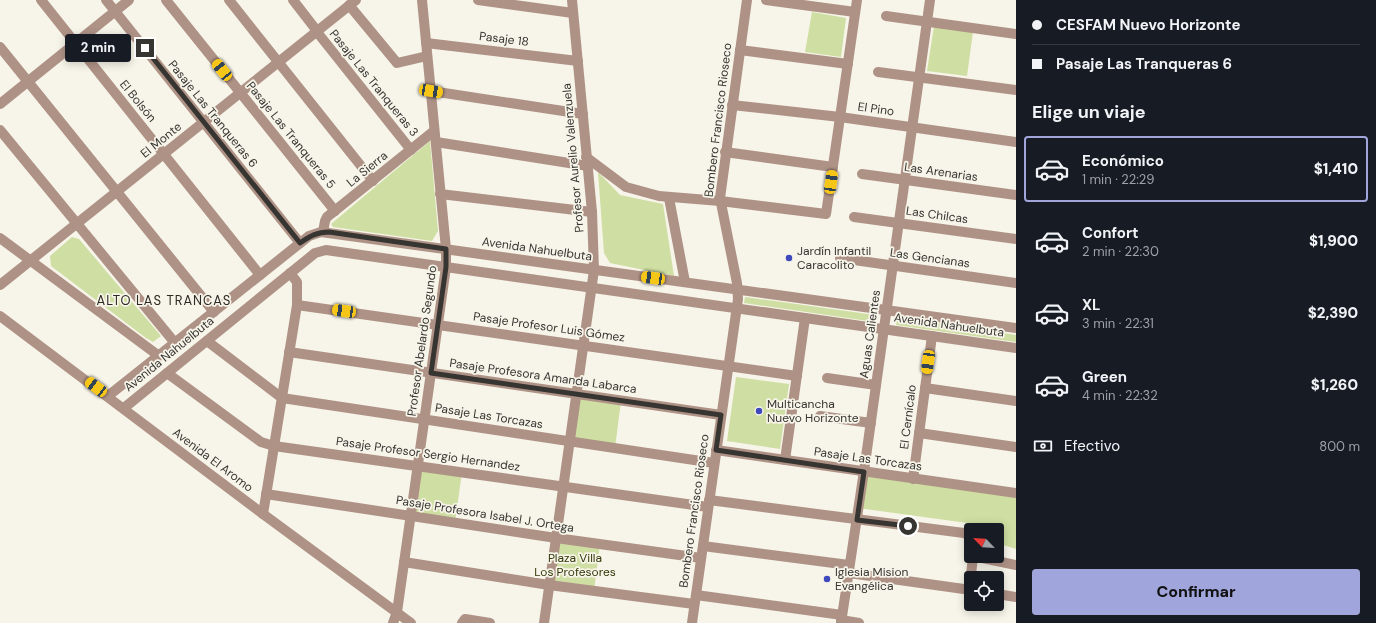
<!DOCTYPE html>
<html lang="es">
<meta charset="utf-8">
<style>
body{margin:0;font-family:"DM Sans",sans-serif;background:#242831;color:#f1f3f6;height:100vh;display:flex;flex-direction:column;font-size:15px;white-space:nowrap}
*{box-sizing:border-box;margin:0}
p{font-size:13px;color:#9ea1a6}
.icon{flex:none;width:22px;height:22px;fill:none;stroke:currentColor;stroke-width:2;stroke-linecap:round;stroke-linejoin:round}
.map{position:relative;flex:1;overflow:hidden}
.details{display:flex;flex-direction:column;background:#171b24;width:360px}
.details>*{flex:none}
.guide{display:grid;align-content:center;height:88px;padding:0 16px;background:#171b24}
.needle{width:26px;rotate:295deg}
.fabs{position:absolute;left:964px;top:523px;display:grid;gap:8px}
.fabs a{display:grid;place-items:center;width:40px;height:40px;border-radius:4px;background:#171b24;box-shadow:0 2px 10px #0003;font-size:20px}
.end{position:absolute;width:18px;height:18px;margin:-9px;border:5px solid #363531;background:#fff;box-shadow:0 0 0 2px #fff}
.from{border-radius:50%}
.bubble{position:absolute;height:28px;border-radius:4px;background:#171b24;box-shadow:0 2px 10px #0003;font-size:13px;font-weight:800;line-height:28px;text-align:center}
.car{position:absolute;width:12px;height:24px;margin:-12px -6px;border-radius:5px;box-shadow:0 0 3px 1px #0007;background:linear-gradient(#f5c518 24%,#345 0 40%,#f5c518 0 76%,#345 0 86%,#f5c518 0)}
.guide b{display:flex;align-items:center;gap:14px;height:38px;font-size:15px}
.guide b+b{border-top:1px solid #363941}
.guide i{width:10px;height:10px;background:#f1f3f6}
ul{padding:0;list-style:none}
li{display:flex;align-items:center;gap:12px;height:66px;margin:0 8px 6px;padding:0 8px;border:2px solid transparent;border-radius:4px}
li div{flex:1}
li b{display:block;font-size:15px}
li em{font-style:normal;font-weight:800}
li.selected{border-color:#a0a6dc}
li>.icon{width:36px;height:36px;stroke-width:1.5}
h2{padding:0 16px;font-size:18px;line-height:48px}
.pay{display:flex;align-items:center;gap:10px;height:44px;padding:0 16px;font-size:15px}
.pay p{margin-inline-start:auto}
.primary-button{display:flex;gap:8px;margin-top:auto;padding:8px 16px}
.primary-button a{flex:1;height:46px;border-radius:4px;background:#a0a6dc;color:#111;font-size:16px;font-weight:800;line-height:46px;text-align:center}
main{display:flex;flex:1;min-height:0}
.map>svg:first-child{display:block}
.green{fill:#cfdea2}
.lines{fill:none;stroke-linecap:round;stroke-linejoin:round}
.minor{stroke:#af9286;stroke-width:10}
.route{stroke:#363531;stroke-width:5}
.poi-dot{fill:#3d49bc;stroke:#f7f4e9;stroke-width:1.5}
.labels{text-anchor:middle;dominant-baseline:central;stroke-width:3.5;stroke-linejoin:round;paint-order:stroke}
.street-label{font-size:12px;fill:#363531;stroke:#f7f4e9}
.poi-label{font-size:12px;fill:#363531;stroke:#f7f4e9;text-anchor:start}
.park-label{font-size:12px;fill:#313907;stroke:#f7f4e9}
.neighbourhood-label{font-size:13px;letter-spacing:1px;fill:#2c2a22;stroke:#f7f4e9}
</style>
<main>
<div class="map">
<svg width="1016" height="623" viewBox="0 0 1016 623">
<rect width="100%" height="100%" fill="#f7f4e9"/>
<g class="green">
<polygon points="812,12 846,18 841,57 805,52"/>
<polygon points="934,26 973,32 967,76 927,71"/>
<polygon points="430,141 438,231 432,241 333,227 331,224"/>
<polygon points="598,172 620,195 663,204 674,276 610,263 604,253"/>
<polygon points="72,237 79,239 161,336 153,342 146,338 51,266 50,256"/>
<polygon points="745,297 875,315 875,322 744,303"/>
<polygon points="897,317 1016,335 1016,342 896,325"/>
<polygon points="736,377 789,384 780,449 727,441"/>
<polygon points="577,394 621,401 615,448 570,441"/>
<polygon points="417,466 462,472 455,523 410,516"/>
<polygon points="864,471 1016,493 1016,549 997,543 997,530 981,530 982,525 858,508"/>
<polygon points="556,538 600,544 594,591 549,585"/>
</g>
<g class="lines">
<g class="minor">
<polyline points="41,0 260,275"/>
<polyline points="106,0 300,243"/>
<polyline points="166,0 335,211"/>
<polyline points="229,0 373,181"/>
<polyline points="293,0 317,31"/>
<polyline points="478,0 573,13"/>
<polyline points="766,0 855,12"/>
<polyline points="349,5 397,63 427,56"/>
<polyline points="886,16 1016,34"/>
<polyline points="317,32 411,150"/>
<polyline points="426,43 578,61"/>
<polyline points="0,47 214,312"/>
<polyline points="740,50 848,64"/>
<polyline points="878,72 1016,90"/>
<polyline points="431,91 583,114"/>
<polyline points="0,104 129,0"/>
<polyline points="732,105 840,117 1016,142"/>
<polyline points="0,130 175,343"/>
<polyline points="436,142 588,166"/>
<polyline points="725,152 833,167"/>
<polyline points="586,157 626,187 659,196 720,201 826,214 857,0"/>
<polyline points="862,174 1016,195"/>
<polyline points="440,194 592,212"/>
<polyline points="669,198 685,282"/>
<polyline points="854,217 1016,239"/>
<polyline points="323,232 325,221 327,217 434,131"/>
<polyline points="0,238 159,356"/>
<polyline points="840,258 1016,283"/>
<polyline points="0,285 356,0"/>
<polyline points="297,305 797,376"/>
<polyline points="0,316 263,514 411,623"/>
<polyline points="207,341 282,398 714,463"/>
<polyline points="289,352 721,415"/>
<polyline points="167,373 261,442 274,446 708,507"/>
<polyline points="827,378 876,385"/>
<polyline points="925,388 1016,401"/>
<polyline points="108,396 309,236 321,232 1016,328"/>
<polyline points="124,408 315,253 326,250 1016,348"/>
<polyline points="820,416 871,423"/>
<polyline points="919,433 1016,447"/>
<polyline points="716,450 1016,493"/>
<polyline points="785,460 805,318"/>
<polyline points="913,479 932,336"/>
<polyline points="266,494 556,538 701,558"/>
<polyline points="709,500 964,533 971,537"/>
<polyline points="263,514 297,305 297,282 290,273"/>
<polyline points="703,546 849,565"/>
<polyline points="973,556 1016,565"/>
<polyline points="404,562 549,585 694,604"/>
<polyline points="849,573 971,590"/>
<polyline points="971,575 973,556"/>
<polyline points="997,594 1016,597"/>
<polyline points="696,595 842,615"/>
<polyline points="841,620 859,623"/>
<polyline points="393,623 397,612 446,267 446,249 422,0"/>
<polyline points="462,623 465,619 490,623"/>
<polyline points="544,623 594,270 592,212 572,0"/>
<polyline points="692,623 738,299 737,283 720,198 747,0"/>
<polyline points="841,623 864,471 930,0"/>
</g>
</g>
<g class="lines">
<path class="route" d="M 145,48 L 300,243 C 310,236 317,232 329,232 L 446,249 L 446,267 L 431,373 L 721,415 L 716,450 L 864,472 L 857,520 L 908,526"/>
</g>
<g class="poi-dot">
<circle cx="789" cy="258" r="4"/>
<circle cx="759" cy="411" r="4"/>
<circle cx="827" cy="579" r="4"/>
</g>
<g class="labels">
<g class="street-label">
<text transform="translate(504 39) rotate(7)">Pasaje 18</text>
<text transform="translate(374 83) rotate(51)">Pasaje Las Tranqueras 3</text>
<text transform="translate(138 101) rotate(51)">El Bolsón</text>
<text transform="translate(876 109) rotate(8)">El Pino</text>
<text transform="translate(213 114) rotate(51)">Pasaje Las Tranqueras 6</text>
<text transform="translate(718 120) rotate(-83)">Bombero Francisco Rioseco</text>
<text transform="translate(291 135) rotate(51)">Pasaje Las Tranqueras 5</text>
<text transform="translate(161 140) rotate(-39)">El Monte</text>
<text transform="translate(573 158) rotate(-95)">Profesor Aurelio Valenzuela</text>
<text transform="translate(367 169) rotate(-39)">La Sierra</text>
<text transform="translate(941 172) rotate(8)">Las Arenarias</text>
<text transform="translate(937 215) rotate(8)">Las Chilcas</text>
<text transform="translate(537 249) rotate(8)">Avenida Nahuelbuta</text>
<text transform="translate(930 258) rotate(8)">Las Gencianas</text>
<text transform="translate(949 325) rotate(8)">Avenida Nahuelbuta</text>
<text transform="translate(549 327) rotate(8)">Pasaje Profesor Luis Gómez</text>
<text transform="translate(870 334) rotate(-82)">Aguas Calientes</text>
<text transform="translate(422 341) rotate(-82)">Profesor Abelardo Segundo</text>
<text transform="translate(169 354) rotate(-39)">Avenida Nahuelbuta</text>
<text transform="translate(543 376) rotate(8)">Pasaje Profesora Amanda Labarca</text>
<text transform="translate(489 416) rotate(9)">Pasaje Las Torcazas</text>
<text transform="translate(908 417) rotate(-83)">El Cernícalo</text>
<text transform="translate(428 454) rotate(8)">Pasaje Profesor Sergio Hernandez</text>
<text transform="translate(868 459) rotate(8)">Pasaje Las Torcazas</text>
<text transform="translate(213 460) rotate(37)">Avenida El Aromo</text>
<text transform="translate(694 511) rotate(-82)">Bombero Francisco Rioseco</text>
<text transform="translate(485 514) rotate(9)">Pasaje Profesora Isabel J. Ortega</text>
</g>
<g class="poi-label">
<text x="797" y="251">Jardín Infantil<tspan x="797" dy="14">Caracolito</tspan></text>
<text x="767" y="404">Multicancha<tspan x="767" dy="14">Nuevo Horizonte</tspan></text>
<text x="835" y="572">Iglesia Mision<tspan x="835" dy="14">Evangélica</tspan></text>
</g>
<g class="park-label">
<text x="575" y="558">Plaza Villa<tspan x="575" dy="14">Los Profesores</tspan></text>
</g>
<g class="neighbourhood-label">
<text x="164" y="300">ALTO LAS TRANCAS</text>
</g>
</g>
</svg>
<div class="fabs">
<a><svg class="needle" viewBox="-14 -14 28 28"><path d="M0-13l5 13h-10z" fill="#e53935"/><path d="M0 13l5-13h-10z" fill="#9ea1a6"/></svg></a>
<a><svg class="icon" aria-label="locate" viewBox="0 0 24 24"><circle cx="12" cy="12" r="6"/><path d="M12 2v4M12 18v4M2 12h4M18 12h4"/></svg></a>
</div>
<i class="end from" style="left:908px;top:526px"></i>
<i class="end" style="left:145px;top:48px"></i>
<div class="bubble" style="left:65px;top:34px;width:66px">2 min</div>
<i class="car" style="left:222px;top:70px;rotate:321deg"></i>
<i class="car" style="left:431px;top:91px;rotate:99deg"></i>
<i class="car" style="left:831px;top:182px;rotate:8deg"></i>
<i class="car" style="left:653px;top:278px;rotate:278deg"></i>
<i class="car" style="left:344px;top:311px;rotate:278deg"></i>
<i class="car" style="left:928px;top:362px;rotate:188deg"></i>
<i class="car" style="left:96px;top:387px;rotate:307deg"></i>
</div>
<section class="details">
<div class="guide">
<b><i class="from"></i>CESFAM Nuevo Horizonte</b>
<b><i></i>Pasaje Las Tranqueras 6</b>
</div>
<h2>Elige un viaje</h2>
<ul>
<li class="selected"><svg class="icon" aria-label="car" viewBox="0 0 24 24"><path d="M5 17H2v-5l4-1 3-4h7l3 4 3 1v5h-3M9 17h6M6 11h13"/><circle cx="7" cy="17" r="2"/><circle cx="17" cy="17" r="2"/></svg><div><b>Económico</b><p>1 min · 22:29</p></div><em>$1,410</em></li>
<li><svg class="icon" aria-label="car" viewBox="0 0 24 24"><path d="M5 17H2v-5l4-1 3-4h7l3 4 3 1v5h-3M9 17h6M6 11h13"/><circle cx="7" cy="17" r="2"/><circle cx="17" cy="17" r="2"/></svg><div><b>Confort</b><p>2 min · 22:30</p></div><em>$1,900</em></li>
<li><svg class="icon" aria-label="car" viewBox="0 0 24 24"><path d="M5 17H2v-5l4-1 3-4h7l3 4 3 1v5h-3M9 17h6M6 11h13"/><circle cx="7" cy="17" r="2"/><circle cx="17" cy="17" r="2"/></svg><div><b>XL</b><p>3 min · 22:31</p></div><em>$2,390</em></li>
<li><svg class="icon" aria-label="car" viewBox="0 0 24 24"><path d="M5 17H2v-5l4-1 3-4h7l3 4 3 1v5h-3M9 17h6M6 11h13"/><circle cx="7" cy="17" r="2"/><circle cx="17" cy="17" r="2"/></svg><div><b>Green</b><p>4 min · 22:32</p></div><em>$1,260</em></li>
</ul>
<div class="pay"><svg class="icon" aria-label="cash" viewBox="0 0 24 24"><path d="M3 7h18v10H3z"/><circle cx="12" cy="12" r="2"/></svg>Efectivo<p>800 m</p></div>
<div class="primary-button"><a>Confirmar</a></div>
</section>
</main>
